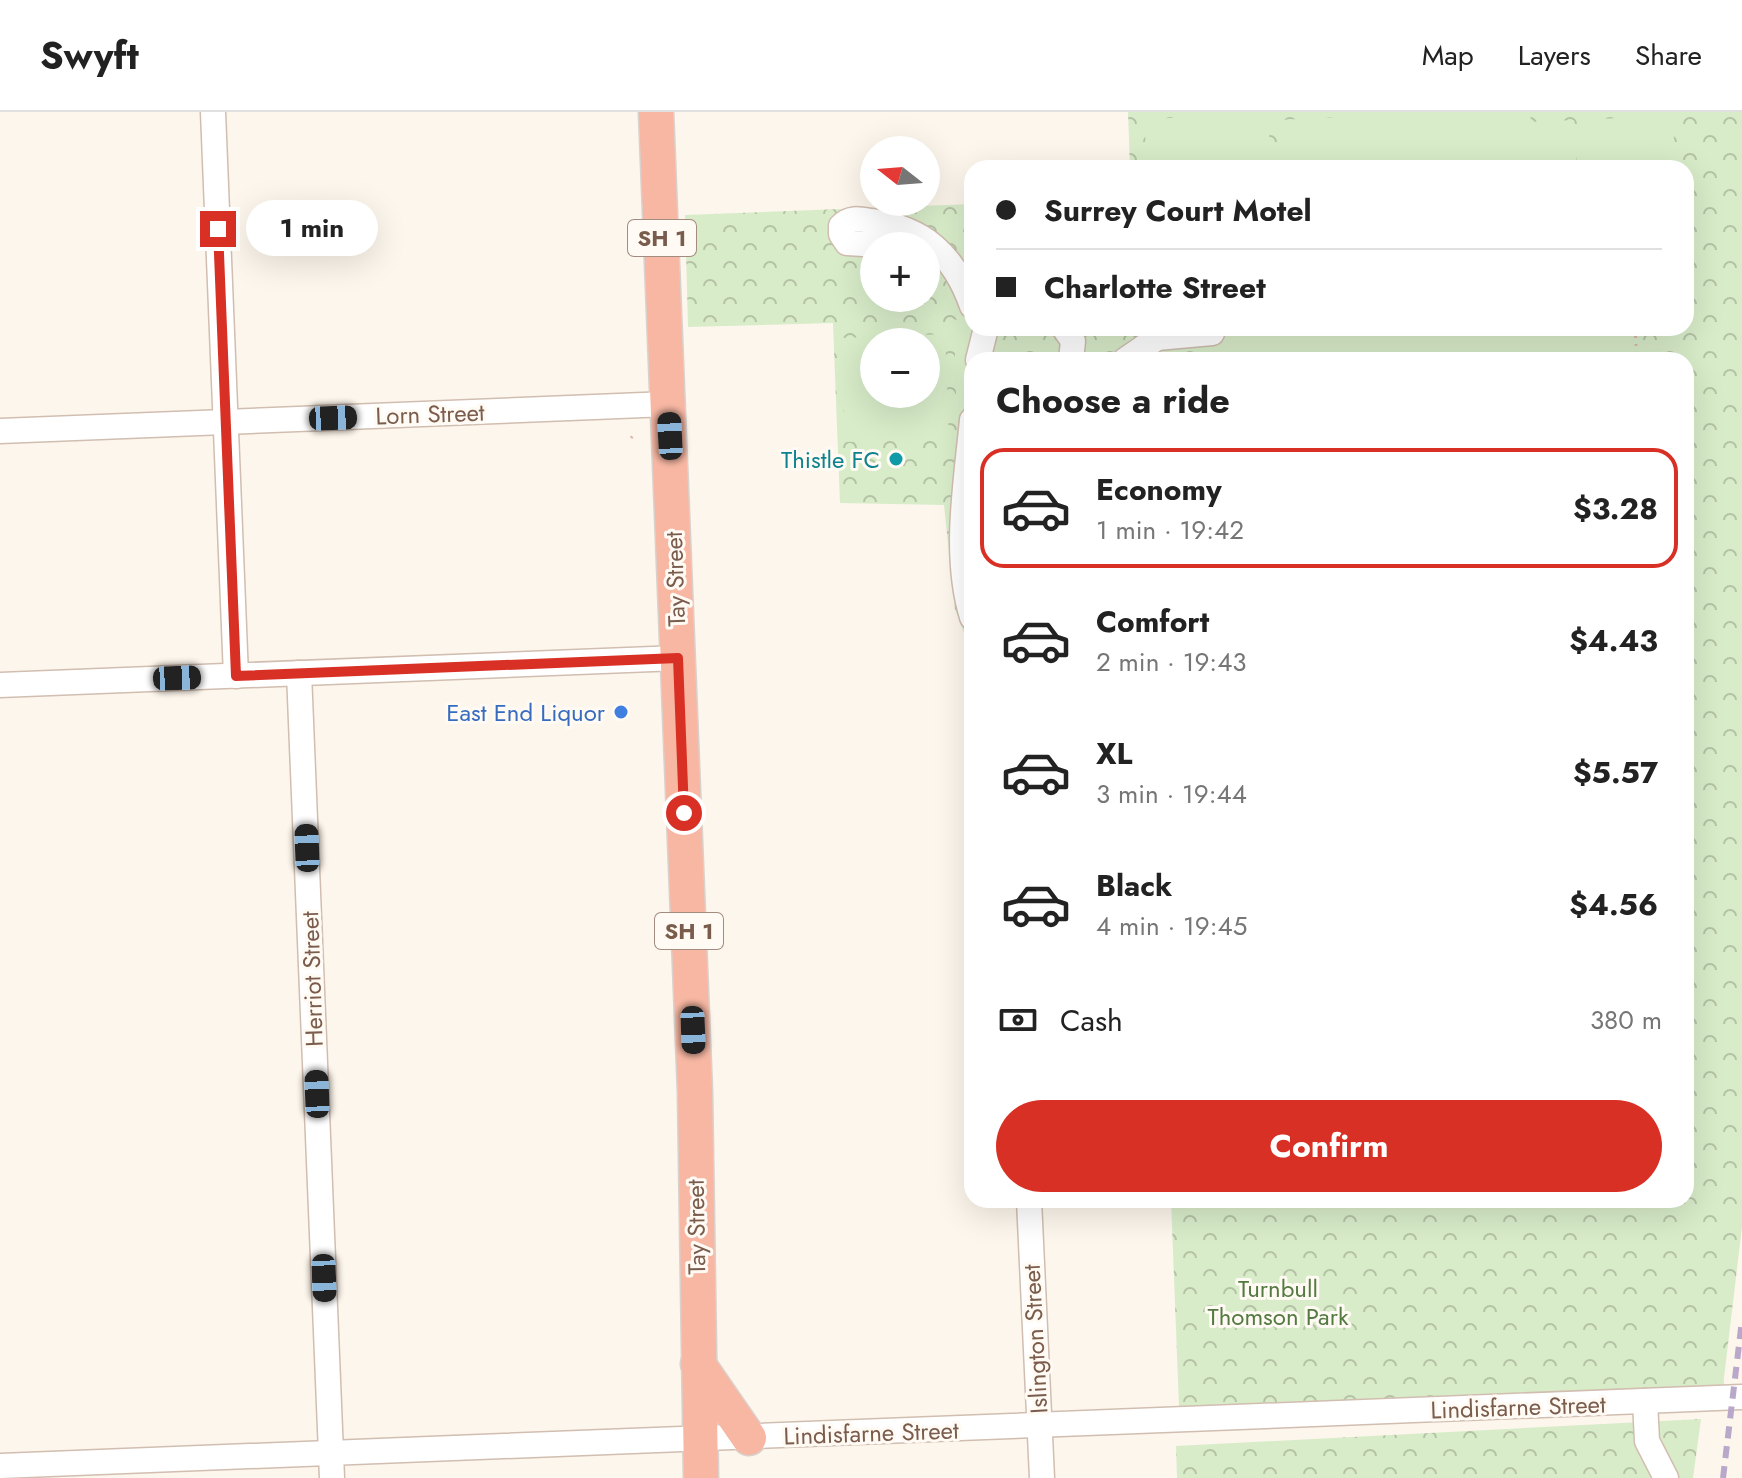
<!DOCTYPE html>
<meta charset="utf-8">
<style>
body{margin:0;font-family:Jost,sans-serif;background:#f2f2f2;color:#222;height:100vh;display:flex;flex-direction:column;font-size:30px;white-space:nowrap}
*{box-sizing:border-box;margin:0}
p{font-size:26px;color:#767676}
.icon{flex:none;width:44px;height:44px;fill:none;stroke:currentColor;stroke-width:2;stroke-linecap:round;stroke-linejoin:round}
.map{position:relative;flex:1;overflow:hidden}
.panel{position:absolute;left:964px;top:240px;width:730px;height:856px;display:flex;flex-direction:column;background:#fff;border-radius:24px;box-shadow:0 8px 32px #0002}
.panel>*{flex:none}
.top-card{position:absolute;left:964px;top:48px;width:730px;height:176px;border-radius:24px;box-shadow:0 8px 32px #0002;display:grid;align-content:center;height:176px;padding:0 32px;background:#fff}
.needle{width:52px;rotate:287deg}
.controls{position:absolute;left:860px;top:24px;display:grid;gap:16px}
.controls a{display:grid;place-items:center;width:80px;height:80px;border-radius:50%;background:#fff;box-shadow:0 8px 32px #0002;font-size:40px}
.end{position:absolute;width:36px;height:36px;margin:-18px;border:10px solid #d93025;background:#fff;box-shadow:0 0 0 4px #fff}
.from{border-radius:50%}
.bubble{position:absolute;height:56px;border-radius:28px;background:#fff;box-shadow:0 8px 32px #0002;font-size:26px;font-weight:700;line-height:56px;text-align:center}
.car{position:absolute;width:24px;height:48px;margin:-24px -12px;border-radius:10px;box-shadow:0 0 6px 2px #0007;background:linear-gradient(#222 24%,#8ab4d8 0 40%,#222 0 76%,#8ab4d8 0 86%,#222 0)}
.top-card b{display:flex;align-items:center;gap:28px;height:76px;font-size:30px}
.top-card b+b{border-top:2px solid #e0e0e0}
.top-card i{width:20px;height:20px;background:#222}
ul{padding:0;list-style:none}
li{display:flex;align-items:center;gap:24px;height:120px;margin:0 16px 12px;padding:0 16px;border:4px solid transparent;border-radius:24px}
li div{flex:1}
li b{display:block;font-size:30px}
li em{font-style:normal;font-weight:700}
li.active{border-color:#d93025}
li>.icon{width:72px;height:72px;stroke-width:1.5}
h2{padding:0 32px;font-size:36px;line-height:96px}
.pay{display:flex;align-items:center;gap:20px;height:88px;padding:0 32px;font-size:30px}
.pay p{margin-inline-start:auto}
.cta{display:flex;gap:16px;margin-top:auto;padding:16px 32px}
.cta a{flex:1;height:92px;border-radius:48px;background:#d93025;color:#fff;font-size:32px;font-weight:700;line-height:92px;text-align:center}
header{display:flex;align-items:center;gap:48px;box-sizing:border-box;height:112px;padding:0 40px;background:#fff;border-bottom:2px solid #e0e0e0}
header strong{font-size:38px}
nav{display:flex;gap:44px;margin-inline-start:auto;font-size:28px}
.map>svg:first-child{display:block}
.park{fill:url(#park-crowns);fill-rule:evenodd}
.garden{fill:#d8ecc9;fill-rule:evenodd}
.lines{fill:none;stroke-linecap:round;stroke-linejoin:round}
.minor-casing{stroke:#d1beb0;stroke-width:27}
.highway-casing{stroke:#dad1cd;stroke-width:37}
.path{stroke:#d9b8a5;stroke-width:3;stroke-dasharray:2 6;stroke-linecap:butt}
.minor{stroke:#fff;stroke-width:24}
.highway{stroke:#f7b7a3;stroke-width:34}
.rail{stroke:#b9a8c9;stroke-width:6;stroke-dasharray:12 8;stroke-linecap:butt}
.route{stroke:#d93025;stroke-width:10}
.culture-dot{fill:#0f9aa8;stroke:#fffaf3;stroke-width:3}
.shop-dot{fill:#3f7fe0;stroke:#fffaf3;stroke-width:3}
.labels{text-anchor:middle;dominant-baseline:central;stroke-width:6;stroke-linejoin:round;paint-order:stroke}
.shield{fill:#fffaf3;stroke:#a28b7f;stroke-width:2}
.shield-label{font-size:22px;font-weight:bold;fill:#7a5c4d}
.street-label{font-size:24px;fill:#7a5c4d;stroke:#fffaf3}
.culture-label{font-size:24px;fill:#0d838f;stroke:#fffaf3;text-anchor:end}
.shop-label{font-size:24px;fill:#366cbe;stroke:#fffaf3;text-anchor:end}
.park-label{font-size:24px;fill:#537a41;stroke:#fffaf3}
</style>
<header>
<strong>Swyft</strong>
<nav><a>Map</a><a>Layers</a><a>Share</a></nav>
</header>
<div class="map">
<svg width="1742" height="1366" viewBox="0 0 1742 1366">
<defs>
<pattern id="park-crowns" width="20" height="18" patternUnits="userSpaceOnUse" patternTransform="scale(2)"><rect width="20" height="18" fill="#d8ecc9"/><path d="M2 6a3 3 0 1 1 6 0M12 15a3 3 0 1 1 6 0" fill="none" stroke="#b4c2a5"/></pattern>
</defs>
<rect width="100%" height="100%" fill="#fdf6ec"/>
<g class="park">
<path d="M 1128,0 L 1742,0 L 1742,1115 L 1723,1274 L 1179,1295 L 1171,1088 L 1686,1088 L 1686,248 L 972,248 L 972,543 L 955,497 L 944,393 L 840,391 L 833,211 L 688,215 L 685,103 L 972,92 L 972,216 L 1686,216 L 1686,56 L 1130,56 ZM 874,134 L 926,134 L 926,186 L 874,186 ZM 874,230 L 926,230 L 926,282 L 874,282 Z"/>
<polygon points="1701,1307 1693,1366 1177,1366 1176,1334"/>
</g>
<g class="garden">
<polygon points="1440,0 1530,0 1531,10 1574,8 1577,56 1281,56 1279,8"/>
<polygon points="1268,2 1271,56 1146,56 1145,7"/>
<polygon points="1673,3 1675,56 1584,56 1582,8"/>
<polygon points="954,207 971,216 971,226 957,327"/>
<polygon points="1214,216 1632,216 1634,248 1216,248"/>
<path d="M 945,222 L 949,327 L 844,330 L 842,226 ZM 874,230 L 926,230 L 926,282 L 874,282 Z"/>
</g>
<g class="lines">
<defs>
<g id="minor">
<polyline points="213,0 236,564"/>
<path d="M 897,134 L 847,131 L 841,122 L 841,114 C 850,105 859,107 871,109 C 924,116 954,143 972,194"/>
<polyline points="1064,216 1073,229 1071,248"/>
<polyline points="978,248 986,216"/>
<polyline points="1125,248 1157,226 1212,221"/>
<path d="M 972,308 C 966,371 953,443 972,505"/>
<polyline points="0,319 668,292"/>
<polyline points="299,561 332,1366"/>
<polyline points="0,573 678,546"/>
<polyline points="1029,1088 1042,1366"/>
<polyline points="1645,1289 1647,1329 1666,1366"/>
<polyline points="0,1354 1742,1285"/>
</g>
<g id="highway">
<polyline points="656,0 695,980 701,1366"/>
<polyline points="698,1252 749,1326"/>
</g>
</defs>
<use href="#minor" class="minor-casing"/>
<use href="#highway" class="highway-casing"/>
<g class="path">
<polyline points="1635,216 1637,248"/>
<polyline points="631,326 636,320"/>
</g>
<use href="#minor" class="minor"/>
<use href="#highway" class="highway"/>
<polyline class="rail" points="1723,1366 1742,1208"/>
</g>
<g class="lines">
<polyline class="route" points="218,117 236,564 678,546 684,701"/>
</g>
<circle class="culture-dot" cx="896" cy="347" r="8"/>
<circle class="shop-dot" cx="621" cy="600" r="8"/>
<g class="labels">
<g class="shield">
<rect x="628" y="108" width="68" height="36" rx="6"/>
<rect x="655" y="801" width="68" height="36" rx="6"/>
</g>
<g class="shield-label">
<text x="662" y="126">SH 1</text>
<text x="689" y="819">SH 1</text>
</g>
<g class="street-label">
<text transform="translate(430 302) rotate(-2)">Lorn Street</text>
<text transform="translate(675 467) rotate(-92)">Tay Street</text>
<text transform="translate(312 867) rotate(-92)">Herriot Street</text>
<text transform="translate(696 1115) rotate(-91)">Tay Street</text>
<text transform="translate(1035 1227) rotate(-93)">Islington Street</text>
<text transform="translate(1518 1295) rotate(-2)">Lindisfarne Street</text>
<text transform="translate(871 1321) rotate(-2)">Lindisfarne Street</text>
</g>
<g class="culture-label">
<text x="880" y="347">Thistle FC</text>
</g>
<g class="shop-label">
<text x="605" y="600">East End Liquor</text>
</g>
<g class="park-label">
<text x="1278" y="1176">Turnbull<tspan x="1278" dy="28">Thomson Park</tspan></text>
</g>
</g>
</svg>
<div class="controls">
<a><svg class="needle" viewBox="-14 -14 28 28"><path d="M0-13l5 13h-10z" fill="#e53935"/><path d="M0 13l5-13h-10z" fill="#767676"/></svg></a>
<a>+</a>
<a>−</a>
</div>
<i class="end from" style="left:684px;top:701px"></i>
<i class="end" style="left:218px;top:117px"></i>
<div class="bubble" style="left:246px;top:88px;width:132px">1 min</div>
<i class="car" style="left:333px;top:306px;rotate:88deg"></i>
<i class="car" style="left:670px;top:324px;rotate:357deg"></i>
<i class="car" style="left:177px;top:566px;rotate:88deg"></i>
<i class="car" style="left:307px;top:736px;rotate:358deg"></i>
<i class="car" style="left:693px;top:918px;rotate:178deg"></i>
<i class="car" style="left:317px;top:982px;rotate:358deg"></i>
<i class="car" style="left:324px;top:1166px;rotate:178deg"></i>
<div class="top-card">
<b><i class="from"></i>Surrey Court Motel</b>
<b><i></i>Charlotte Street</b>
</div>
<section class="panel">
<h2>Choose a ride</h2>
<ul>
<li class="active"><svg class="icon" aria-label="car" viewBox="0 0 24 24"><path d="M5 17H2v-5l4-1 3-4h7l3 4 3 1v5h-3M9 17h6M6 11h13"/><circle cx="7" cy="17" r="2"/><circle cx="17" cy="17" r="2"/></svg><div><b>Economy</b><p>1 min · 19:42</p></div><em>$3.28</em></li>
<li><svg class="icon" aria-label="car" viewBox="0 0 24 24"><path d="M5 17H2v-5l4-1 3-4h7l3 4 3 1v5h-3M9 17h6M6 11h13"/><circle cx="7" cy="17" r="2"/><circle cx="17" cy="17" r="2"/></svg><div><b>Comfort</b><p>2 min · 19:43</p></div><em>$4.43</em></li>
<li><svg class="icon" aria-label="car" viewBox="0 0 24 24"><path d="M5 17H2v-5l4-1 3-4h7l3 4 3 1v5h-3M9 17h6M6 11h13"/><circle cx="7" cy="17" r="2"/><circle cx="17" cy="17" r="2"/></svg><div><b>XL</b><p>3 min · 19:44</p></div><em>$5.57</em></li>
<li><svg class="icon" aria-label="car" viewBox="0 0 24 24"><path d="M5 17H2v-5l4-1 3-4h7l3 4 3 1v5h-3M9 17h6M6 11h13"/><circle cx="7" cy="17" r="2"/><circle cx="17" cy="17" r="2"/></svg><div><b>Black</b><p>4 min · 19:45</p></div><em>$4.56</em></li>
</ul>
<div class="pay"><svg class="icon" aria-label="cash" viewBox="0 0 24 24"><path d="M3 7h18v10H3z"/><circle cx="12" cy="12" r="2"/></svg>Cash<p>380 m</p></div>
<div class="cta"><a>Confirm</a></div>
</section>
</div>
